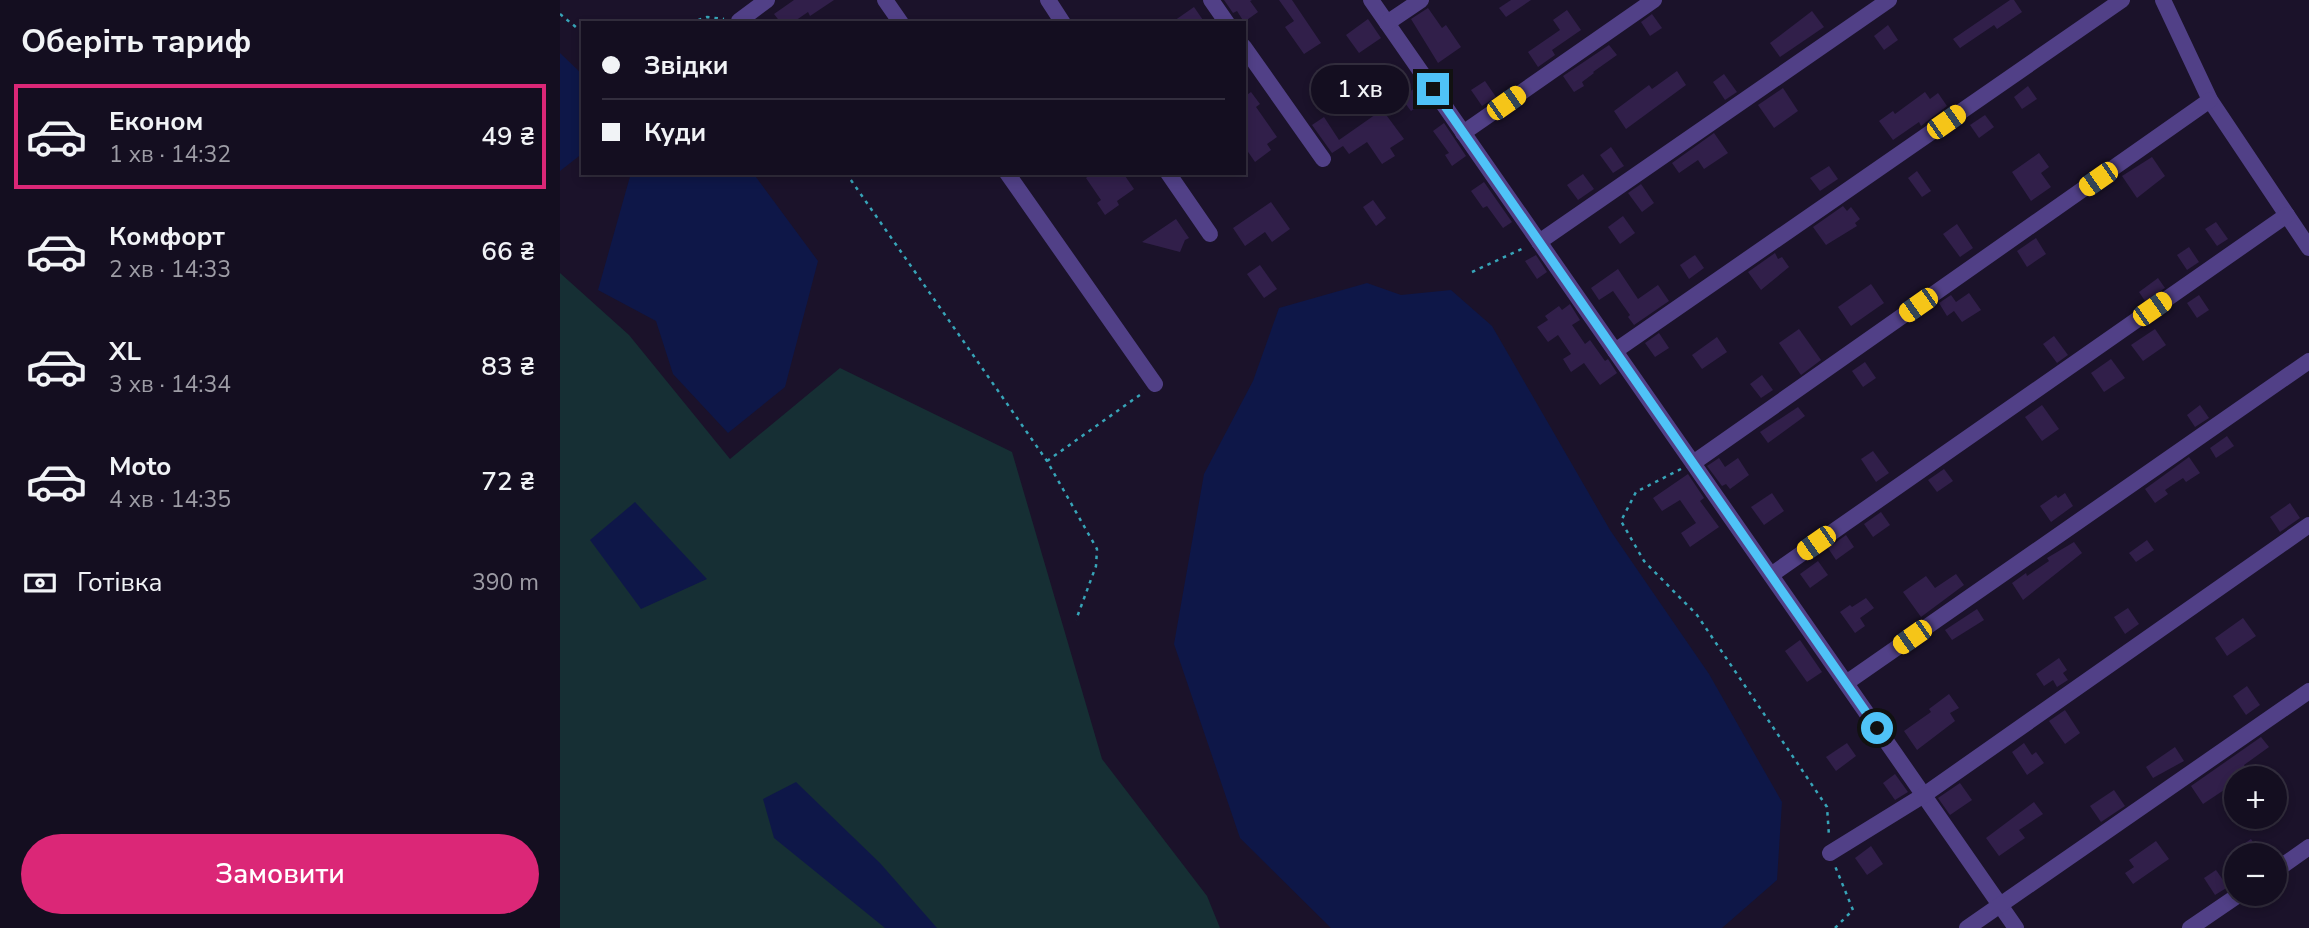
<!DOCTYPE html>
<html lang="uk">
<meta charset="utf-8">
<style>
body{margin:0;font-family:"Nunito Sans",sans-serif;background:#1d1729;color:#f1f3f6;height:100vh;display:flex;flex-direction:column;font-size:26px;white-space:nowrap}
*{box-sizing:border-box;margin:0}
p{font-size:23px;color:#9d9ca5}
.icon{flex:none;width:38px;height:38px;fill:none;stroke:currentColor;stroke-width:2;stroke-linecap:round;stroke-linejoin:round}
.map{position:relative;flex:1;overflow:hidden}
.details{display:flex;flex-direction:column;background:#140e20;width:560px}
.details>*{flex:none}
.banner{position:absolute;left:21px;top:21px;width:665px;height:154px;border-radius:0px;box-shadow:0 4px 10px #0003,0 0 0 2px #332e3e;display:grid;align-content:center;height:154px;padding:0 21px;background:#140e20}
.fabs{position:absolute;left:1664px;top:766px;display:grid;gap:14px}
.fabs a{display:grid;place-items:center;width:63px;height:63px;border-radius:50%;background:#140e20;box-shadow:0 4px 10px #0003,0 0 0 2px #332e3e;font-size:35px}
.end{position:absolute;width:32px;height:32px;margin:-16px;border:9px solid #4fc3f7;background:#111;box-shadow:0 0 0 4px #111}
.from{border-radius:50%}
.bubble{position:absolute;height:49px;border-radius:24px;background:#140e20;box-shadow:0 4px 10px #0003,0 0 0 2px #332e3e;font-size:23px;font-weight:600;line-height:49px;text-align:center}
.car{position:absolute;width:21px;height:42px;margin:-21px -10px;border-radius:9px;box-shadow:0 0 5px 2px #0007;background:linear-gradient(#f5c518 24%,#345 0 40%,#f5c518 0 76%,#345 0 86%,#f5c518 0)}
.banner b{display:flex;align-items:center;gap:24px;height:66px;font-size:26px}
.banner b+b{border-top:2px solid #332e3e}
.banner i{width:18px;height:18px;background:#f1f3f6}
ul{padding:0;list-style:none}
li{display:flex;align-items:center;gap:21px;height:105px;margin:0 14px 10px;padding:0 7px;border:4px solid transparent;border-radius:0px}
li div{flex:1}
li b{display:block;font-size:26px}
li em{font-style:normal;font-weight:600}
li.on{border-color:#db2777}
li>.icon{width:63px;height:63px;stroke-width:1.5}
h2{padding:0 21px;font-size:32px;line-height:84px}
.pay{display:flex;align-items:center;gap:18px;height:77px;padding:0 21px;font-size:26px}
.pay p{margin-inline-start:auto}
.cta{display:flex;gap:14px;margin-top:auto;padding:14px 21px}
.cta a{flex:1;height:80px;border-radius:42px;background:#db2777;color:#fff;font-size:28px;font-weight:600;line-height:80px;text-align:center}
main{display:flex;flex:1;min-height:0}
.map>svg:first-child{display:block}
.green{fill:#162f34}
.water{fill:#0e1748}
.building{fill:#311f4a}
.lines{fill:none;stroke-linecap:round;stroke-linejoin:round}
.path{stroke:#37a4b8;stroke-width:2.5;stroke-dasharray:3.5 5;stroke-linecap:butt}
.minor{stroke:#514087;stroke-width:16}
.route{stroke:#4fc3f7;stroke-width:9}
</style>
<main>
<section class="details">
<h2>Оберіть тариф</h2>
<ul>
<li class="on"><svg class="icon" aria-label="car" viewBox="0 0 24 24"><path d="M5 17H2v-5l4-1 3-4h7l3 4 3 1v5h-3M9 17h6M6 11h13"/><circle cx="7" cy="17" r="2"/><circle cx="17" cy="17" r="2"/></svg><div><b>Економ</b><p>1 хв · 14:32</p></div><em>49 ₴</em></li>
<li><svg class="icon" aria-label="car" viewBox="0 0 24 24"><path d="M5 17H2v-5l4-1 3-4h7l3 4 3 1v5h-3M9 17h6M6 11h13"/><circle cx="7" cy="17" r="2"/><circle cx="17" cy="17" r="2"/></svg><div><b>Комфорт</b><p>2 хв · 14:33</p></div><em>66 ₴</em></li>
<li><svg class="icon" aria-label="car" viewBox="0 0 24 24"><path d="M5 17H2v-5l4-1 3-4h7l3 4 3 1v5h-3M9 17h6M6 11h13"/><circle cx="7" cy="17" r="2"/><circle cx="17" cy="17" r="2"/></svg><div><b>XL</b><p>3 хв · 14:34</p></div><em>83 ₴</em></li>
<li><svg class="icon" aria-label="car" viewBox="0 0 24 24"><path d="M5 17H2v-5l4-1 3-4h7l3 4 3 1v5h-3M9 17h6M6 11h13"/><circle cx="7" cy="17" r="2"/><circle cx="17" cy="17" r="2"/></svg><div><b>Moto</b><p>4 хв · 14:35</p></div><em>72 ₴</em></li>
</ul>
<div class="pay"><svg class="icon" aria-label="cash" viewBox="0 0 24 24"><path d="M3 7h18v10H3z"/><circle cx="12" cy="12" r="2"/></svg>Готівка<p>390 m</p></div>
<div class="cta"><a>Замовити</a></div>
</section>
<div class="map">
<svg width="1749" height="928" viewBox="0 0 1749 928">
<rect width="100%" height="100%" fill="#1b122a"/>
<polygon class="green" points="0,273 69,335 170,459 280,368 452,452 542,759 647,896 660,928 0,928"/>
<g class="water">
<polygon points="0,53 23,75 23,153 0,171"/>
<polygon points="71,173 193,173 258,261 225,387 168,433 113,374 96,321 38,290"/>
<polygon points="807,283 841,295 891,290 932,326 1050,530 1149,674 1222,802 1217,880 1162,928 771,928 680,838 614,644 644,474 693,381 719,308"/>
<polygon points="75,502 147,579 81,609 30,540"/>
<polygon points="236,782 320,863 377,928 325,928 214,838 203,799"/>
</g>
<g class="building">
<polygon points="234,0 274,0 250,16 248,12 232,23 221,23 214,14"/>
<polygon points="664,0 692,0 690,1 698,12 684,22 677,11 673,13"/>
<polygon points="719,0 732,0 761,43 744,54 725,27 734,21"/>
<polygon points="951,0 971,0 946,17 939,8"/>
<polygon points="1450,0 1454,0 1462,12 1437,29 1434,25 1400,48 1393,39"/>
<polygon points="634,7 645,23 611,23"/>
<polygon points="868,8 882,28 886,25 901,47 878,63 851,19"/>
<polygon points="1007,10 1021,30 992,50 995,55 978,67 968,52 1000,30 993,20"/>
<polygon points="1252,11 1264,27 1220,57 1210,43"/>
<polygon points="1092,14 1102,28 1090,36 1081,22"/>
<polygon points="808,19 821,38 799,53 786,35"/>
<polygon points="1328,25 1338,40 1324,50 1314,36"/>
<polygon points="1049,45 1057,55 1033,72 1034,73 1022,82 1024,86 1014,92 1003,76"/>
<polygon points="809,69 828,95 837,88 843,96 858,86 867,100 851,111 842,99 824,112 844,139 830,148 835,156 822,164 807,142 789,154 783,146 772,153 752,125 764,117 779,140 819,112 795,79"/>
<polygon points="1117,71 1126,85 1066,129 1054,111 1089,85 1092,89"/>
<polygon points="1164,74 1177,92 1165,100 1153,82"/>
<polygon points="925,81 936,97 922,106 911,90"/>
<polygon points="1468,86 1477,99 1462,109 1454,97"/>
<polygon points="1223,88 1238,111 1214,128 1198,105"/>
<polygon points="691,92 700,104 696,107 717,137 707,144 711,150 695,162 684,146 684,97"/>
<polygon points="1365,92 1370,99 1378,93 1387,106 1361,126 1359,122 1333,140 1319,121 1333,111 1335,114"/>
<polygon points="1425,115 1434,127 1419,138 1410,125"/>
<polygon points="884,123 906,156 892,166 885,155 889,153 873,131"/>
<polygon points="1154,133 1168,153 1144,169 1138,160 1119,173 1112,163"/>
<polygon points="1051,147 1064,166 1053,173 1040,155"/>
<polygon points="1479,153 1489,167 1481,173 1491,187 1471,201 1452,172"/>
<polygon points="1592,157 1605,176 1577,198 1562,176"/>
<polygon points="1269,166 1278,179 1260,191 1250,178"/>
<polygon points="1357,171 1371,191 1362,197 1348,178"/>
<polygon points="532,173 563,173 574,189 557,201 559,205 545,215 537,203 541,200 526,178"/>
<polygon points="1023,174 1034,189 1018,200 1007,185"/>
<polygon points="924,182 952,222 943,228 927,206 923,208 911,191"/>
<polygon points="1081,184 1094,203 1082,212 1068,193"/>
<polygon points="813,200 826,218 816,226 803,207"/>
<polygon points="711,202 730,229 712,242 705,232 685,246 673,228"/>
<polygon points="1283,206 1287,211 1291,207 1300,219 1295,223 1297,226 1266,245 1253,227"/>
<polygon points="1063,216 1075,233 1060,244 1048,227"/>
<polygon points="616,219 629,238 625,240 620,252 582,242"/>
<polygon points="1656,222 1668,239 1657,246 1645,229"/>
<polygon points="1397,224 1413,248 1400,257 1383,234"/>
<polygon points="1476,238 1486,254 1467,267 1457,251"/>
<polygon points="1629,247 1639,262 1627,270 1617,255"/>
<polygon points="1215,253 1218,259 1222,257 1229,267 1201,290 1188,272"/>
<polygon points="976,255 987,272 977,279 965,261"/>
<polygon points="1135,255 1144,268 1129,279 1120,265"/>
<polygon points="700,265 717,289 704,298 687,274"/>
<polygon points="1058,269 1078,299 1098,285 1109,301 1074,325 1068,317 1070,315 1053,291 1039,300 1031,288"/>
<polygon points="1598,278 1605,288 1585,301 1579,292"/>
<polygon points="1311,284 1324,303 1291,326 1278,307"/>
<polygon points="1409,293 1421,310 1402,322 1394,311 1387,316 1379,303 1391,295 1396,302"/>
<polygon points="1639,295 1649,310 1637,318 1627,303"/>
<polygon points="1010,304 1020,320 1012,325 1025,344 1030,340 1045,361 1048,359 1057,373 1040,385 1024,363 1011,372 1003,359 1011,354 998,335 988,342 977,327 988,320 985,316 999,306 1002,310"/>
<polygon points="1239,329 1261,360 1241,375 1219,343"/>
<polygon points="1595,329 1606,345 1583,361 1571,345"/>
<polygon points="1099,333 1109,348 1095,357 1085,343"/>
<polygon points="1494,336 1508,355 1497,363 1483,344"/>
<polygon points="1157,337 1167,352 1142,369 1132,355"/>
<polygon points="1551,359 1565,378 1544,392 1531,373"/>
<polygon points="1305,362 1316,378 1303,387 1292,371"/>
<polygon points="1202,375 1213,390 1201,398 1190,384"/>
<polygon points="1482,405 1499,429 1482,441 1465,417"/>
<polygon points="1640,405 1649,418 1635,427 1627,415"/>
<polygon points="1238,407 1245,416 1208,443 1200,432"/>
<polygon points="1667,436 1674,446 1656,458 1650,448"/>
<polygon points="1313,451 1329,473 1316,482 1301,459"/>
<polygon points="1629,457 1640,473 1626,482 1623,478 1605,490 1608,494 1595,503 1585,489"/>
<polygon points="1159,458 1165,467 1178,458 1189,475 1170,489 1166,484 1162,486 1147,466"/>
<polygon points="1384,469 1393,481 1377,492 1368,480"/>
<polygon points="1128,474 1144,498 1140,501 1159,527 1130,547 1121,533 1136,523 1120,500 1102,511 1093,498"/>
<polygon points="1212,493 1224,511 1204,525 1191,507"/>
<polygon points="1505,493 1513,506 1491,522 1480,506 1496,495 1498,498"/>
<polygon points="1730,503 1740,518 1720,532 1710,517"/>
<polygon points="1321,512 1330,525 1313,537 1304,524"/>
<polygon points="1286,535 1294,547 1276,560 1268,548"/>
<polygon points="1587,540 1594,550 1576,562 1569,553"/>
<polygon points="1514,542 1522,553 1463,600 1452,583 1466,573 1467,576 1489,561 1487,558"/>
<polygon points="1258,561 1268,575 1250,588 1240,574"/>
<polygon points="1396,574 1404,585 1361,617 1343,592 1366,576 1375,588"/>
<polygon points="1306,598 1314,608 1300,618 1305,626 1295,633 1280,612 1290,605 1292,607"/>
<polygon points="1568,608 1579,624 1565,634 1554,617"/>
<polygon points="1417,609 1424,620 1392,640 1385,630"/>
<polygon points="1683,618 1696,636 1667,656 1655,638"/>
<polygon points="1240,640 1262,672 1247,682 1225,651"/>
<polygon points="1499,658 1507,670 1503,673 1508,680 1497,687 1493,680 1484,686 1476,674"/>
<polygon points="1687,686 1700,705 1686,715 1673,696"/>
<polygon points="1389,694 1399,708 1390,713 1395,721 1357,750 1344,731 1371,712 1369,709"/>
<polygon points="1505,710 1520,733 1505,744 1489,721"/>
<polygon points="1701,737 1709,747 1684,765 1693,779 1676,779 1676,782 1643,804 1631,786"/>
<polygon points="1287,743 1296,756 1276,771 1266,757"/>
<polygon points="1464,743 1472,755 1476,752 1484,763 1467,775 1452,752"/>
<polygon points="1615,747 1624,761 1593,778 1586,767"/>
<polygon points="1335,774 1348,792 1335,800 1323,783"/>
<polygon points="1400,783 1412,800 1390,815 1378,798"/>
<polygon points="1554,790 1565,806 1541,822 1530,806"/>
<polygon points="1474,802 1483,814 1459,830 1465,838 1439,856 1426,838"/>
<polygon points="1691,839 1702,856 1667,856"/>
<polygon points="1596,841 1609,859 1573,884 1565,873 1574,867 1569,860"/>
<polygon points="1311,846 1323,864 1307,875 1295,858"/>
<polygon points="1656,870 1668,887 1655,895 1644,878"/>
</g>
<g class="lines">
<g class="path">
<polyline points="0,14 23,33"/>
<polyline points="130,23 147,17 164,19"/>
<polyline points="286,173 487,461 537,549 536,566 516,620"/>
<polyline points="912,272 966,247"/>
<polyline points="487,461 584,392"/>
<polyline points="1121,469 1076,492 1061,521 1084,561 1137,615 1267,807 1269,836"/>
<polyline points="1275,928 1293,910 1275,866"/>
</g>
<g class="minor">
<polyline points="325,0 341,23"/>
<polyline points="488,0 503,23"/>
<polyline points="651,0 667,23"/>
<polyline points="811,0 1456,928"/>
<polyline points="1603,0 1650,100 1749,248"/>
<polyline points="179,21 207,0"/>
<polyline points="827,23 861,0"/>
<polyline points="684,47 763,159"/>
<polyline points="903,133 1094,0"/>
<polyline points="447,173 595,384"/>
<polyline points="608,173 650,234"/>
<polyline points="979,242 1329,0"/>
<polyline points="1055,351 1562,0"/>
<polyline points="1133,463 1650,100"/>
<polyline points="1211,575 1727,215"/>
<polyline points="1286,683 1749,361"/>
<polyline points="1270,853 1364,795 1749,525"/>
<polyline points="1715,871 1749,847"/>
<polyline points="1407,928 1749,691"/>
<polyline points="1630,928 1680,894"/>
</g>
</g>
<g class="lines">
<polyline class="route" points="873,89 1317,728"/>
</g>
</svg>
<div class="fabs">
<a>+</a>
<a>−</a>
</div>
<i class="end from" style="left:1317px;top:728px"></i>
<i class="end" style="left:873px;top:89px"></i>
<div class="bubble" style="left:751px;top:65px;width:98px">1 хв</div>
<i class="car" style="left:946px;top:103px;rotate:55deg"></i>
<i class="car" style="left:1386px;top:122px;rotate:55deg"></i>
<i class="car" style="left:1538px;top:179px;rotate:235deg"></i>
<i class="car" style="left:1358px;top:305px;rotate:235deg"></i>
<i class="car" style="left:1592px;top:309px;rotate:55deg"></i>
<i class="car" style="left:1256px;top:543px;rotate:235deg"></i>
<i class="car" style="left:1352px;top:637px;rotate:235deg"></i>
<div class="banner">
<b><i class="from"></i>Звідки</b>
<b><i></i>Куди</b>
</div>
</div>
</main>
